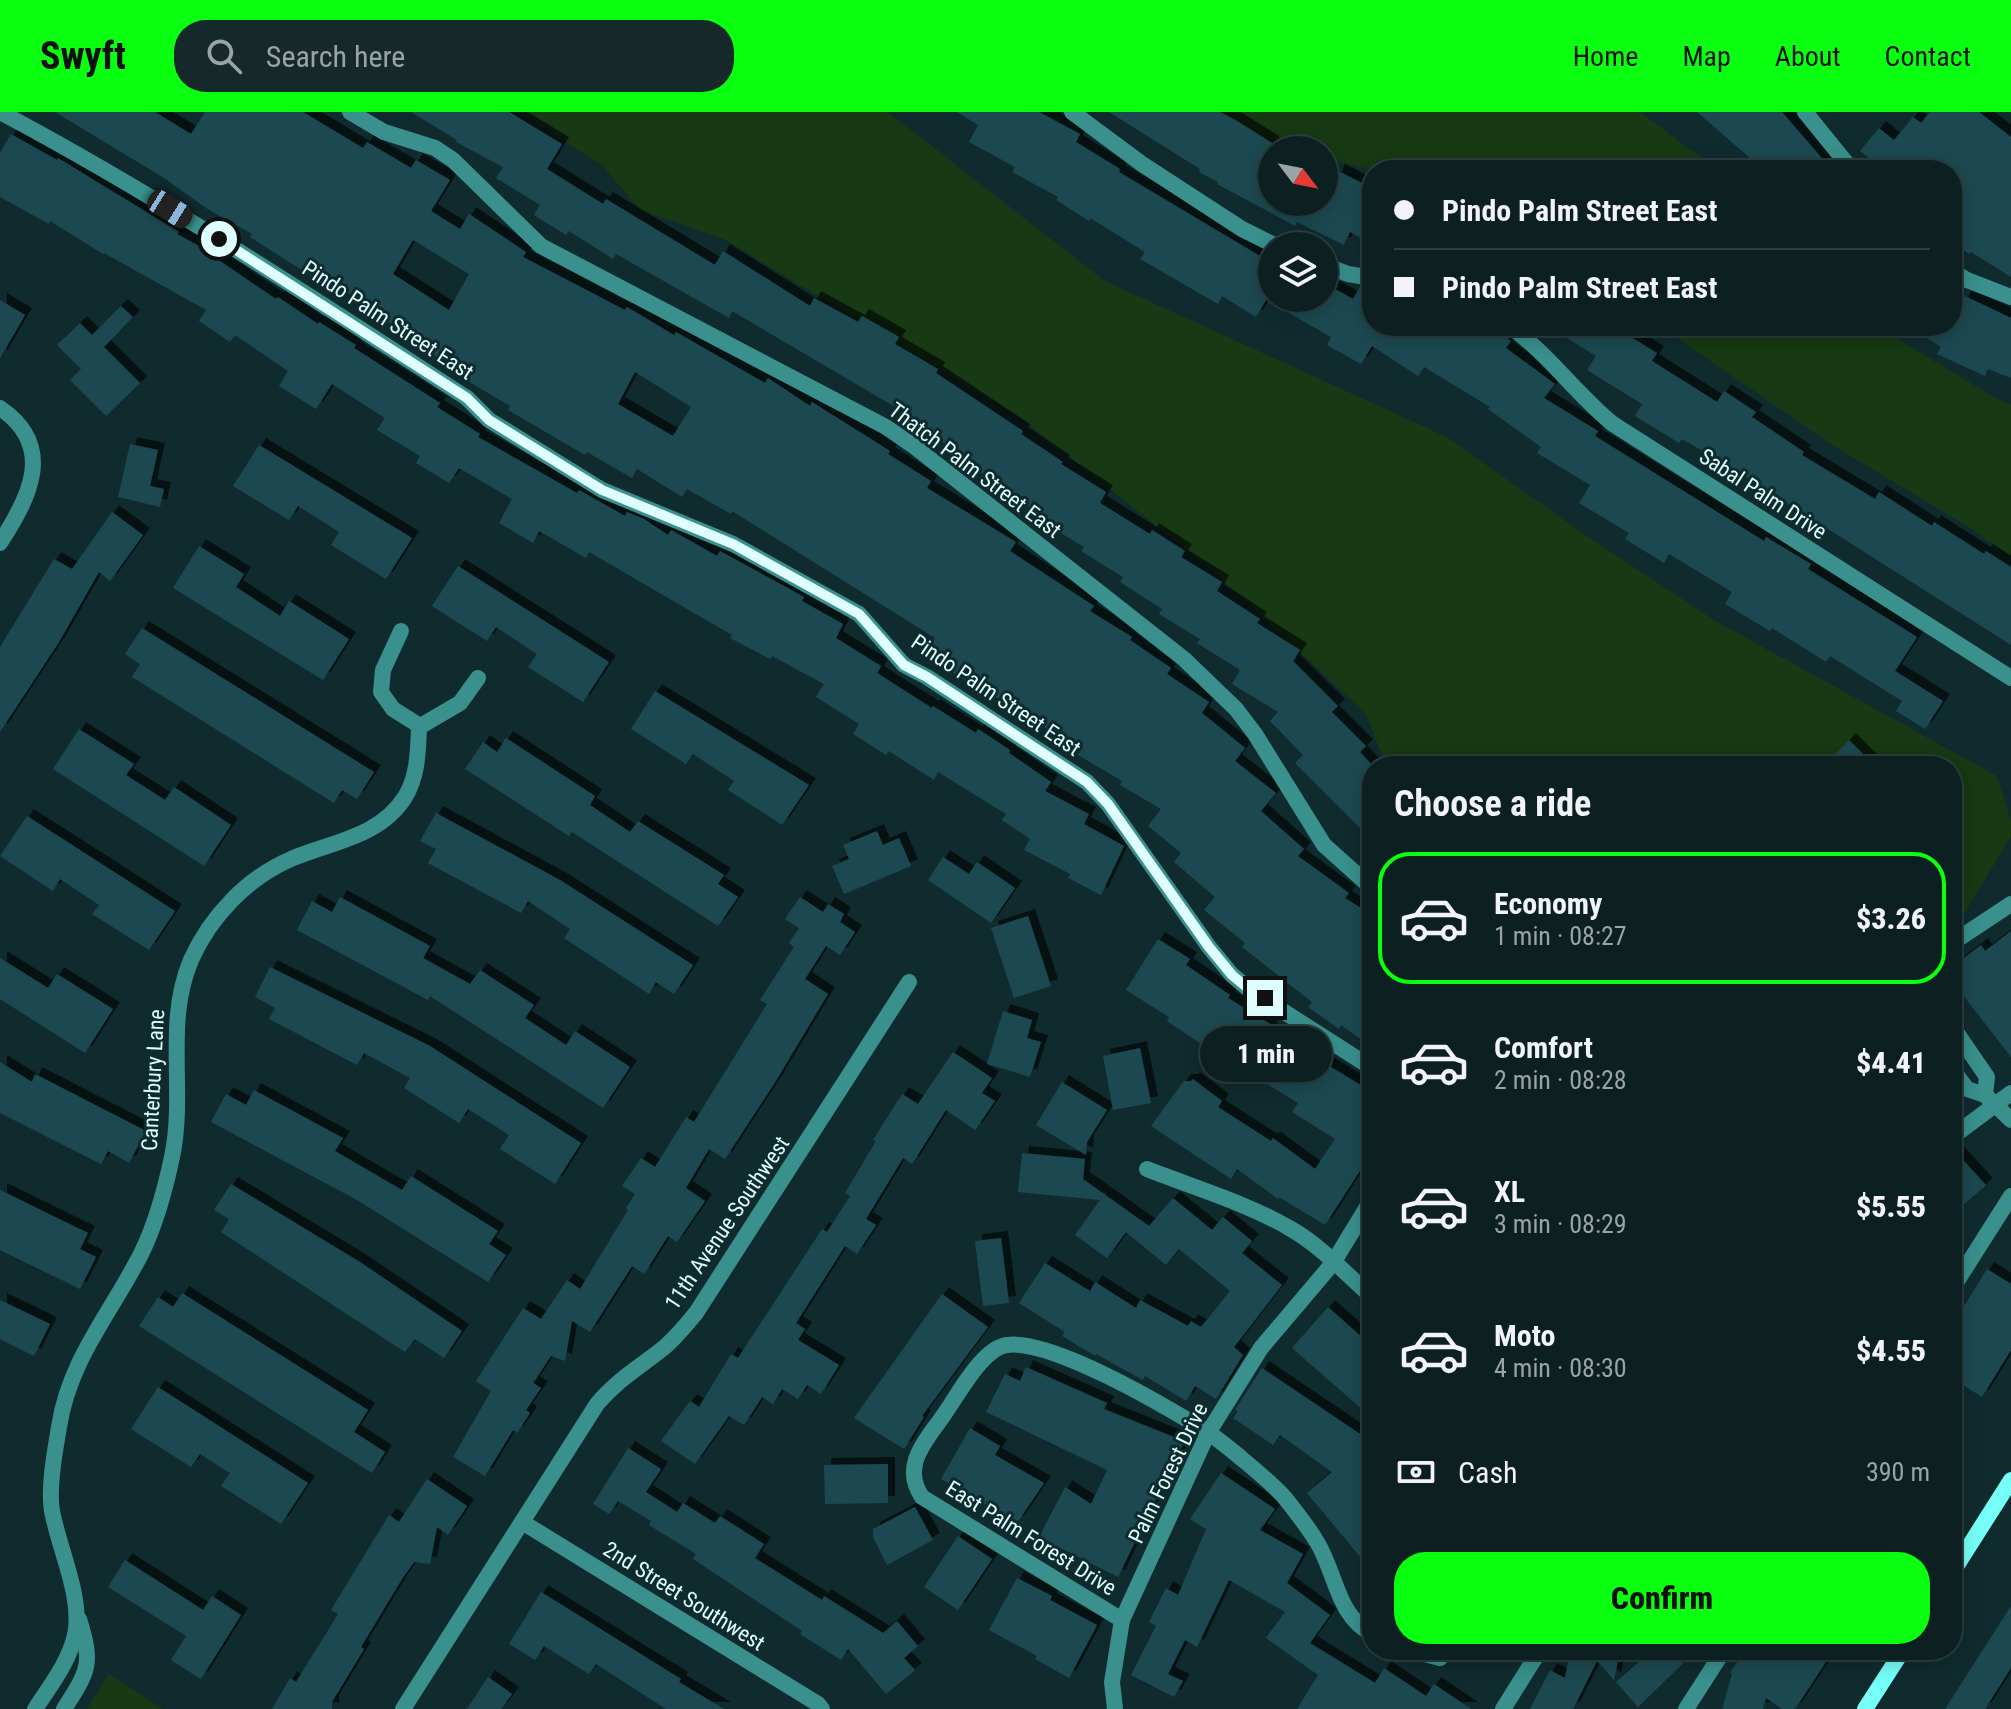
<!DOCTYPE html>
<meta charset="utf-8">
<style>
body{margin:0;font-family:"Roboto Condensed",sans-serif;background:#15282a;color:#f1f3f6;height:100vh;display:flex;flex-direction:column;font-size:30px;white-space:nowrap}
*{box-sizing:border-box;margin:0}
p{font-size:26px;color:#9aa3a5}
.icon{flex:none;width:44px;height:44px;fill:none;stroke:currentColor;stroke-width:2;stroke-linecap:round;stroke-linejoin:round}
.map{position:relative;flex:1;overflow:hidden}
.details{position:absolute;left:1362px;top:644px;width:600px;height:904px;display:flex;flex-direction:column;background:#0c2022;border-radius:32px;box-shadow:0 4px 20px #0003,0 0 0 2px #2c3e40}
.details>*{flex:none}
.banner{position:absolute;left:1362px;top:48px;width:600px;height:176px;border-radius:32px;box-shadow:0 4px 20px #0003,0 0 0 2px #2c3e40;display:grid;align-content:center;height:176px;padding:0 32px;background:#0c2022}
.needle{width:52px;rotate:122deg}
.tools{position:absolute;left:1258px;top:24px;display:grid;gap:16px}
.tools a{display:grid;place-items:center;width:80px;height:80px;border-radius:50%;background:#0c2022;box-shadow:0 4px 20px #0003,0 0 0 2px #2c3e40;font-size:40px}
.end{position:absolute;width:36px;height:36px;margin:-18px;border:10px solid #defeff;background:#111;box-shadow:0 0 0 4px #111}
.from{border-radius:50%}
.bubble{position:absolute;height:56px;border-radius:28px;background:#0c2022;box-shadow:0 4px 20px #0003,0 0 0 2px #2c3e40;font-size:26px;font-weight:800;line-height:56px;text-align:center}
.car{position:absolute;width:24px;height:48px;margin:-24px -12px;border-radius:10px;box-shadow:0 0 6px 2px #0007;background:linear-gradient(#222 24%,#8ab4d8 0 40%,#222 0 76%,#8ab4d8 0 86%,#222 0)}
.banner b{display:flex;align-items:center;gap:28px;height:76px;font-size:30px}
.banner b+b{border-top:2px solid #2c3e40}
.banner i{width:20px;height:20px;background:#f1f3f6}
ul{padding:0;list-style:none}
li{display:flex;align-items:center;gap:24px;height:132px;margin:0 16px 12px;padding:0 16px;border:4px solid transparent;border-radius:32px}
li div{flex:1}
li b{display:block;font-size:30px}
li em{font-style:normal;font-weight:800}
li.on{border-color:#0aff10}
li>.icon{width:72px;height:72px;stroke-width:1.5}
h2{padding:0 32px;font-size:36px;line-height:96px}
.pay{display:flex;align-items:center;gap:20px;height:88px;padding:0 32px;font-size:30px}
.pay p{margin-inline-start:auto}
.cta{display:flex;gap:16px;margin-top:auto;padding:16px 32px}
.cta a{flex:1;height:92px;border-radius:32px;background:#0aff10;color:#111;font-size:32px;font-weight:800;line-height:92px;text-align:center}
header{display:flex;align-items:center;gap:48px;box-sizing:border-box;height:112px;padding:0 40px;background:#0aff10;color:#111}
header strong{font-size:38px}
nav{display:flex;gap:44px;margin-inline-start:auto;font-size:28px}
.search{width:560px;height:72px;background:#15282a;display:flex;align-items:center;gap:20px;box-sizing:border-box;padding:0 28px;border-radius:32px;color:#9aa3a5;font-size:30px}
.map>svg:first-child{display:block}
.green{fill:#173913}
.building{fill:#1b4a51;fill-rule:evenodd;filter:url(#shadow)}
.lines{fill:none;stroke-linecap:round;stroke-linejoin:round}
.street{stroke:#39908d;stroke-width:16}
.secondary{stroke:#75fff8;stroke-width:16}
.route{stroke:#defeff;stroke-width:10}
.labels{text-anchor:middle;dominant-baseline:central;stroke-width:6;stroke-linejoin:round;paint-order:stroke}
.street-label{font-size:22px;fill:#defeff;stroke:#102b2e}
</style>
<header>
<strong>Swyft</strong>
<div class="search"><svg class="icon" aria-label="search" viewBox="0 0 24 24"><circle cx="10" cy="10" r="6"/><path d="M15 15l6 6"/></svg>Search here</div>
<nav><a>Home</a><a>Map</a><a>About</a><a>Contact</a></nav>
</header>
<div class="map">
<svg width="2011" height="1597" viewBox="0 0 2011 1597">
<defs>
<filter id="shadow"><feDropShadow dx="7" dy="-7" stdDeviation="0" flood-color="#0009"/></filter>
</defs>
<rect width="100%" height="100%" fill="#102b2e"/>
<g class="green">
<polygon points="519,0 888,0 1105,169 1447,325 1584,422 1714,508 1997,664 2011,709 2011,724 1959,811 1952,816 1952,654 1386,654 1366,602 1213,459 1022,307 724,127 640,98 602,53"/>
<polygon points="1197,0 1640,0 1718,58 1374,58 1324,47 1324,38 1288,38 1223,22"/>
<polygon points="1659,214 1876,214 1999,288 2011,292 2011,446 1972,417 1834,334"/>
<polygon points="109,1562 163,1597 87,1597"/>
</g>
<g class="building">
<path d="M 55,0 L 155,0 L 191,22 L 205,0 L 303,0 L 363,36 L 367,30 L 411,56 L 416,48 L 450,68 L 431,99 L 460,117 L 469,102 L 526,140 L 523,145 L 625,198 L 627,195 L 674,223 L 676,220 L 765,271 L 768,266 L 810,294 L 812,290 L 890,339 L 888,342 L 931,369 L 927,376 L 1016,430 L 1010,439 L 1094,494 L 1090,499 L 1132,525 L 1130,528 L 1171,556 L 1167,562 L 1209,590 L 1202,601 L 1245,636 L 1235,649 L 1276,681 L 1261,699 L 1304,737 L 1298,744 L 1349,781 L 1345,786 L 1372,803 L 1372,935 L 1341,913 L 1339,917 L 1308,895 L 1312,890 L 1242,835 L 1245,831 L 1204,798 L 1215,785 L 1174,750 L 1181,741 L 1148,714 L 1161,697 L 1120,673 L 1122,669 L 1078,643 L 1080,640 L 1031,606 L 924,544 L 935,526 L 732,399 L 731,402 L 687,377 L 682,385 L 637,357 L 632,366 L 587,340 L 585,343 L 508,298 L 510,294 L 466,268 L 469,263 L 425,238 L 427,235 L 381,206 L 384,202 L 329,170 L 327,173 L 294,153 L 250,125 L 252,122 L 209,98 L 164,66 ZM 413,128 L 469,162 L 449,198 L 393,162 ZM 635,260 L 691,295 L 673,324 L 618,292 Z"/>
<polygon points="411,0 509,0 562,32 547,57 603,92 606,87 715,153 723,139 810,194 814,186 858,210 862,204 899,225 895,232 938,257 936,261 1023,319 1021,322 1063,350 1061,352 1106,380 1100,391 1150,422 1152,418 1185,439 1181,445 1222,470 1217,479 1260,507 1257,511 1300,538 1293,549 1338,594 1332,600 1366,634 1360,640 1372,653 1372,728 1295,651 1303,643 1270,609 1278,600 1232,572 1240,558 1197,531 1200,527 1159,502 1162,497 1120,470 1123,465 1081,439 1084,435 1041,409 1043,405 959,345 961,342 916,313 919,309 732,199 729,206 616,142 613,147 569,119 566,123 534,103 540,93 496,66 503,55 456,30 457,28"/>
<polygon points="957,0 1039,0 1080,22 1076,30 1120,57 1119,60 1260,144 1263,140 1272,144 1272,186 1324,186 1324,171 1353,187 1360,175 1372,182 1372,214 1498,214 1502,222 1511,229 1506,236 1555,272 1544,286 1598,319 1595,324 1764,429 1766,425 1811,452 1808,457 1917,525 1895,559 1943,589 1925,617 1896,599 1902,589 1830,544 1826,550 1772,516 1770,519 1725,492 1732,480 1669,442 1664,451 1625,427 1629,421 1579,391 1590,373 1537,341 1541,335 1488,297 1490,295 1424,255 1418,264 1372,234 1361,252 1327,233 1331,225 1266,188 1256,205 1222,184 1218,192 1140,147 1145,140 1090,106 1089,109 1056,88 1058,85 1012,60 1015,55 969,30 978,13"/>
<polygon points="1109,0 1220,0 1237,9 1272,31 1272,90 1324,90 1338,59 1372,76 1372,132 1350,120 1344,133 1297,110 1295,114 1217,72 1218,70 1199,60 1200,57"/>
<polygon points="1697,0 1782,0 1832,58 1734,58 1749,45"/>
<polygon points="1930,0 1979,0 2011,25 2011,165 1971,140 1969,142 1952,129 1952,58 1884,58 1860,39 1879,16 1894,28 1913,5 1921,11"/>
<polygon points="11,22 57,48 58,46 179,120 177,122 221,146 220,149 276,187 278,185 318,212 319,210 356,233 354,236 440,291 437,295 480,322 478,325 531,355 577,381 579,378 625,404 627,400 644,407 668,423 671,418 717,444 720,439 804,485 802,489 843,512 836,526 881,554 877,561 932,596 933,594 976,621 978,617 1010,638 1009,641 1051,670 1045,679 1089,702 1084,712 1124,734 1101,783 1068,766 1070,762 1024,738 1030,727 1002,708 1006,702 938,660 934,668 889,639 886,643 853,622 859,612 816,585 824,572 772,544 770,547 730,526 732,523 589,440 586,446 539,419 533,431 499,411 512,387 459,356 449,371 416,351 420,344 377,318 385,306 332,272 316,297 279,274 288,259 235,223 230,230 199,209 206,198 104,141 103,142 50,109 49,112 0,85 0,41"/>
<polygon points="1965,184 2011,206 2011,266 1988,257 1985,264 1937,242 1941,235 1908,214 1952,214"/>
<polygon points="0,188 25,203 0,246"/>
<polygon points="121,194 133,205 104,235 140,271 106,304 70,268 81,257 57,233 80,211 92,223"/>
<polygon points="1547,214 1613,214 1657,241 1652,249 1717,290 1724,279 1756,300 1752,305 1804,340 1802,343 1875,387 1879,380 1932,414 1934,410 1984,442 1986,439 2011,455 2011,533 1724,351 1682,327 1679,331 1635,304 1642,292 1587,258 1596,244"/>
<polygon points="130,332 158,338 150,374 164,377 160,395 118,385"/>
<polygon points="259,333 412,426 386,467 331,433 339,420 298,394 289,408 233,374"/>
<polygon points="112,400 143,423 110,469 99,460 59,530 0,620 0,535 54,447 72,457"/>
<polygon points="199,434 244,462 236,475 280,504 289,489 349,527 323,568 173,476"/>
<polygon points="458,454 609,550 583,590 528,555 537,542 496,515 487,529 432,494"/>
<polygon points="142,516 374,660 357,687 342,678 334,691 132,565 140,552 125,542"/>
<polygon points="655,579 809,673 782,713 728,678 734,669 693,642 686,652 631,617"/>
<polygon points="79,617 134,652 126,663 165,688 174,675 231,713 204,754 53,657"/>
<polygon points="506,626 595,684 590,693 630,720 638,709 724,763 718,772 738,785 718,814 572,720 569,724 465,657 483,630 497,640"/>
<polygon points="1849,628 1875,654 1824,654"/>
<polygon points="436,701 560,768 693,853 674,882 656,870 649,882 564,826 570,817 528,789 521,801 428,751 436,737 420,729"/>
<polygon points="27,704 175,799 149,838 92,802 99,793 60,767 53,779 0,744"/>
<polygon points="877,719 883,733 899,726 911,754 844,782 832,754 849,747 843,733"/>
<polygon points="943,745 969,762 977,750 1015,776 991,811 928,768"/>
<polygon points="340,785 430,834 423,846 470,872 480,858 534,893 525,906 566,933 575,919 630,955 603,996 430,884 428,888 297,818 312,789 332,800"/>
<polygon points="800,785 823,800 828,792 844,802 840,810 855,820 840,843 826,834 805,867 828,882 774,972 725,1047 709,1037 686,1076 705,1089 677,1130 668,1124 644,1162 632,1154 590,1220 572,1209 565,1249 551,1244 533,1271 541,1276 526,1298 530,1301 517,1321 513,1318 485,1364 453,1345 491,1279 476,1269 523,1196 541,1207 567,1168 580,1177 628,1098 626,1096 635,1082 622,1074 641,1046 655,1055 686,1005 694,1010 767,892 760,888 794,835 789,831 799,816 785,807"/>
<polygon points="1028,804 1051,874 1014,886 991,816"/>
<polygon points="2011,819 2011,945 1952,869 1952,855 1981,833 1985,839"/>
<polygon points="1158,827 1190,847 1186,853 1230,883 1228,886 1272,913 1269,917 1372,980 1372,1040 1325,1113 1279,1085 1278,1087 1237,1057 1231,1067 1151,1014 1184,969 1191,969 1193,967 1222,989 1218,995 1271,1029 1273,1026 1315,1057 1335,1027 1292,1000 1298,991 1244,958 1238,966 1205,946 1210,938 1167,909 1169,905 1126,878"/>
<polygon points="0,846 48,876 57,862 113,897 85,941 0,887"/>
<polygon points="270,855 430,934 581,1031 555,1072 500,1037 509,1023 468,997 459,1011 404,976 410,966 364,941 357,953 269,907 275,896 255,885"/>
<polygon points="1003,899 1032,908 1027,926 1041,930 1030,965 987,952"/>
<polygon points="1140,936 1151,991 1113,998 1103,944"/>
<polygon points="953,940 992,966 982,981 995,989 975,1018 946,998 912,1052 903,1046 866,1107 876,1113 857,1142 845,1134 796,1211 805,1217 798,1228 839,1253 821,1282 807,1273 798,1287 782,1277 773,1292 762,1285 744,1313 729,1304 695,1352 661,1329 690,1289 699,1295 731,1242 738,1246 822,1117 827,1120 850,1084 845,1081 876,1029 873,1028 902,982 918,992"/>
<polygon points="0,950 32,970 35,962 146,1019 129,1051 108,1039 101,1052 0,1001"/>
<polygon points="1062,970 1107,998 1087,1030 1086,1043 1036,1013"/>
<polygon points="254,978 343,1026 335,1039 402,1078 411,1064 498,1119 489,1132 506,1143 488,1170 357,1088 211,1010 226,982 246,993"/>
<polygon points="1952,1036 1986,1073 1952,1103"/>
<polygon points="1022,1041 1085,1047 1083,1067 1149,1114 1173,1086 1212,1118 1223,1105 1252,1129 1242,1141 1282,1173 1234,1235 1243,1243 1216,1287 1195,1274 1186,1289 1145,1264 1143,1268 1096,1242 1095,1244 1062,1224 1065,1220 1019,1191 1045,1151 1090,1179 1095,1170 1136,1196 1140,1188 1188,1214 1191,1209 1201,1215 1230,1179 1179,1137 1166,1153 1126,1120 1107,1146 1075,1123 1100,1088 1018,1080"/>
<polygon points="231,1072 360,1150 462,1219 444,1246 415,1227 405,1240 221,1120 229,1107 214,1098"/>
<polygon points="0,1078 88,1121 80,1137 96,1145 80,1177 0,1138"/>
<polygon points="1001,1126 1009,1191 983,1194 975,1129"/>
<polygon points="1987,1157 2011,1172 2011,1238 1982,1285 1952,1266 1952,1218 1961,1204 1959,1202"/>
<polygon points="182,1181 368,1298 354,1320 385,1340 372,1361 139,1214 158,1185 173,1195"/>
<polygon points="942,1182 988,1215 922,1304 924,1305 904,1337 854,1306"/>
<polygon points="0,1188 50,1212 34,1244 0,1227"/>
<polygon points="1328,1195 1372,1234 1372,1306 1292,1236"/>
<polygon points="1026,1255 1107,1291 1104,1297 1184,1329 1171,1363 1168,1362 1118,1465 1039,1425 1065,1375 1091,1392 1107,1358 986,1300 1005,1262 1020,1269"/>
<polygon points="1262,1256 1372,1330 1372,1459 1307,1381 1332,1360 1280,1323 1273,1333 1233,1306 1238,1299 1235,1298"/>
<polygon points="158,1275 308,1371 281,1412 221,1374 230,1361 200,1342 191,1355 131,1317"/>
<polygon points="970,1316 1000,1334 995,1343 1044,1371 1017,1411 941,1367"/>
<polygon points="628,1336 661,1357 646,1380 677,1400 683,1391 715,1411 720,1404 764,1432 755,1446 822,1488 824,1484 883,1521 897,1509 918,1534 904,1546 915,1558 886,1582 848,1537 841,1548 800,1522 802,1519 693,1447 696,1442 649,1413 651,1409 618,1389 609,1402 593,1392"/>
<polygon points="888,1352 888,1391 825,1392 824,1353"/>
<polygon points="1221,1361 1275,1397 1260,1418 1303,1442 1287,1471 1330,1503 1310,1531 1375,1571 1384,1556 1426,1584 1434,1572 1471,1597 1297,1597 1318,1563 1266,1526 1285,1500 1229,1468 1197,1535 1185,1528 1168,1562 1183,1569 1174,1585 1131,1563 1156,1514 1149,1510 1166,1476 1178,1483 1206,1417 1190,1407"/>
<polygon points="427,1367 467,1394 448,1423 437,1415 430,1452 414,1450 402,1467 361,1535 364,1537 332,1590 332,1597 272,1597 290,1566 296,1570 338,1502 331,1498 389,1403 399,1410"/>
<polygon points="915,1395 933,1428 887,1453 873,1425 873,1417"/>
<polygon points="958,1424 992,1447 958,1498 924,1475"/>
<polygon points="125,1448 203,1498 212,1484 241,1503 201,1567 171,1548 186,1524 108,1475"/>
<polygon points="1017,1466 1052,1484 1050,1488 1097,1513 1069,1566 1035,1547 1037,1544 989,1518"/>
<polygon points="541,1480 681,1567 679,1570 724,1597 666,1597 596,1552 589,1562 544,1534 535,1548 509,1532"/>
<polygon points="2011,1494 2011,1556 1985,1597 1945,1597"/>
<polygon points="1570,1538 1620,1538 1614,1568 1597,1549 1573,1597 1530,1597 1550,1558 1565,1566"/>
<polygon points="1652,1538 1697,1538 1638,1595 1616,1570"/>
<polygon points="1746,1538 1834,1538 1795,1597 1782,1597 1766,1586 1763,1597 1722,1597 1732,1562 1730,1560"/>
<polygon points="488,1565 512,1582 501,1597 467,1597"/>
</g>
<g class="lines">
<g class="street">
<path d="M 0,0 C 162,86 314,187 467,286 L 489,308 L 602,378 L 733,432 L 859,502 L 904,553 L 927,565 L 1087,670 L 1108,692 L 1209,835 L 1232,863 L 1250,878 L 1372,956"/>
<polyline points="350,0 384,20 435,36 453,48 541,134 886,315 915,335 1184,547 1236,597 1255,622 1324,733 1372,776"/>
<polyline points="1072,0 1142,52 1242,117 1276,134"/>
<polyline points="1805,0 1852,58"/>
<polyline points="1324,153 1348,162 1372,166"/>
<polyline points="1952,159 1967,168 2011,185"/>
<path d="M 1509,214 C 1548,241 1576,282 1613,312 L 2011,566"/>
<path d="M 0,296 C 56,334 30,385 0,431"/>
<polyline points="401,519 383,558 381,580 393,597 420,614"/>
<polyline points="1952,831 2011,792"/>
<polyline points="1952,914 1987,965 1985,983"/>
<polyline points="1952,957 1967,977 1985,983 2011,1008"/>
<polyline points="1952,1025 2011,981"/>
<path d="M 1147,1057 C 1195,1076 1247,1091 1291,1117 C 1321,1134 1346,1162 1372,1185"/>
<polyline points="1952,1177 2011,1084"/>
<polyline points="522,1410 818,1592 822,1597"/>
<path d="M 1122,1508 L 922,1385 C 901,1354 925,1330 943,1304 C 957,1285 982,1236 1007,1233 C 1052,1227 1165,1294 1206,1319 C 1224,1331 1271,1370 1285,1386 C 1296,1400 1308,1415 1317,1430 C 1336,1461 1337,1504 1372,1522"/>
<polyline points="1409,1538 1440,1546"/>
<path d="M 35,1597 C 50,1574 69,1550 75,1523 C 83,1486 59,1437 52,1399 C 48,1376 55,1339 59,1315 C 69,1248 111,1201 141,1142 C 156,1112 165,1078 172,1045 C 186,979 164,911 191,848 C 210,805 247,766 291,747 C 331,730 380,725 405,685 C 418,664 418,639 419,615 L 460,591 L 478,566"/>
<path d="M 64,1597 C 89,1558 93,1552 79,1507"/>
<path d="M 403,1597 L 597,1292 C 616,1269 638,1256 661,1238 C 674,1228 685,1214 696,1201 L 909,870"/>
<polyline points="1115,1597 1112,1570 1122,1508 1208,1321 1261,1236 1333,1151 1372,1087"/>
<polyline points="1503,1597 1540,1538"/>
<polyline points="1686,1597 1724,1538"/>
</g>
<g class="secondary">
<polyline points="1952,1461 2011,1368"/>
<polyline points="1865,1597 1903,1538"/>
</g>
</g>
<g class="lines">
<polyline class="route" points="219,127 467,286 489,308 602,378 733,432 859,502 904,553 927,565 1087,670 1108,692 1209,835 1232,863 1250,878 1265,886"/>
</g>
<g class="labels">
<g class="street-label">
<text transform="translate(388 208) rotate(33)">Pindo Palm Street East</text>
<text transform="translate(975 358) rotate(37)">Thatch Palm Street East</text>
<text transform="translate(1763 382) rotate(33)">Sabal Palm Drive</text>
<text transform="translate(996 583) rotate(34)">Pindo Palm Street East</text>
<text transform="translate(153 968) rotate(-87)">Canterbury Lane</text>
<text transform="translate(727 1111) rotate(-56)">11th Avenue Southwest</text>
<text transform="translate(1168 1361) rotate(-64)">Palm Forest Drive</text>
<text transform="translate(1031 1426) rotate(32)">East Palm Forest Drive</text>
<text transform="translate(684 1484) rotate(32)">2nd Street Southwest</text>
</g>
</g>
</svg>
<div class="tools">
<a><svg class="needle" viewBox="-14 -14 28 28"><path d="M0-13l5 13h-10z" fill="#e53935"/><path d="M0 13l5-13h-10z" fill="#9aa3a5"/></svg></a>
<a><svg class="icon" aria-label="layers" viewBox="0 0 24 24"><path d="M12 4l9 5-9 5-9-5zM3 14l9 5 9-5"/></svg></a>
</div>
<i class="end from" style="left:219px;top:127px"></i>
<i class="end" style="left:1265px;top:886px"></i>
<div class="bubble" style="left:1200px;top:914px;width:132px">1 min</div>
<i class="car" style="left:170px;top:97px;rotate:122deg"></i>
<div class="banner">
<b><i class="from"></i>Pindo Palm Street East</b>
<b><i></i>Pindo Palm Street East</b>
</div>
<section class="details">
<h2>Choose a ride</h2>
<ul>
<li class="on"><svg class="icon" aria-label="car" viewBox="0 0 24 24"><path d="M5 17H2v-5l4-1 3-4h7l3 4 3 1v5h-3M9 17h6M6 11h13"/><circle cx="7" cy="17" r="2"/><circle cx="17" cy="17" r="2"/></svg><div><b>Economy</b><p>1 min · 08:27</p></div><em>$3.26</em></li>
<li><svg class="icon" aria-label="car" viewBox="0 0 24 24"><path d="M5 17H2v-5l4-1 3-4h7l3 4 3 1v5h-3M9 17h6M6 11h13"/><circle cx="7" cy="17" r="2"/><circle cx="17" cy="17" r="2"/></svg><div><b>Comfort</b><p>2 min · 08:28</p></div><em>$4.41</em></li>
<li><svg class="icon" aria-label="car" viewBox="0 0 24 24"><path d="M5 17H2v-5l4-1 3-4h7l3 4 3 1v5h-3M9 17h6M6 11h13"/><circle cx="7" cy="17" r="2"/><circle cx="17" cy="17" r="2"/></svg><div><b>XL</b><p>3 min · 08:29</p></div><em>$5.55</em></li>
<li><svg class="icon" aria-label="car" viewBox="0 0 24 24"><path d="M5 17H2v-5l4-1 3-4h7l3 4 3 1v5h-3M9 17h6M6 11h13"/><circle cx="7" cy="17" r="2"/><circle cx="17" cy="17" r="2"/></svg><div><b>Moto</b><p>4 min · 08:30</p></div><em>$4.55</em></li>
</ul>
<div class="pay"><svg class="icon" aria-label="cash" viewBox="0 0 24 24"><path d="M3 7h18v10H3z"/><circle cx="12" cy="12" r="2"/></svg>Cash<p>390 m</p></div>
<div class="cta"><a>Confirm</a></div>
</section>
</div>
